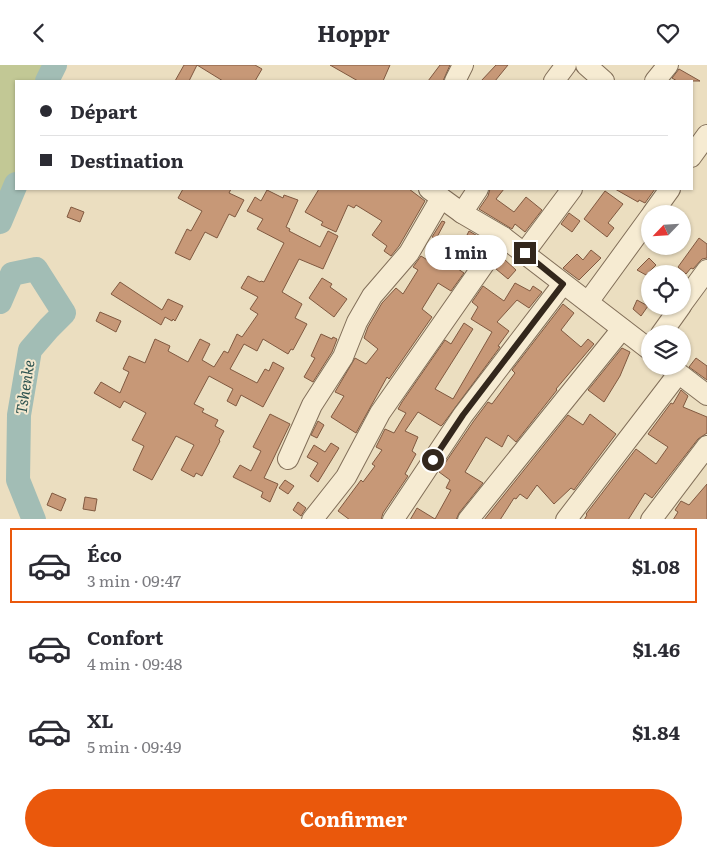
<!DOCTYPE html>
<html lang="fr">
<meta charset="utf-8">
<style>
body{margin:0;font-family:Literata,serif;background:#f7f7f7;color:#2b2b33;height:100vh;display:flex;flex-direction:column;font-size:19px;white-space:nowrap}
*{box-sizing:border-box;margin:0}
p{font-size:16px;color:#7c7c81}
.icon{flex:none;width:28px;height:28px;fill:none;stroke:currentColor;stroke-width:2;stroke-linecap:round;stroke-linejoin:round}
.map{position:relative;height:454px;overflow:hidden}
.details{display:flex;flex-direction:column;background:#fff;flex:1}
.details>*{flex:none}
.banner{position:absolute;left:15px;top:15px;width:678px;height:110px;border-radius:0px;box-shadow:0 1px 4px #0004;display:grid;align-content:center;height:110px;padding:0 25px;background:#fff}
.needle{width:32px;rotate:245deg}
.fabs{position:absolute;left:641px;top:140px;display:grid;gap:10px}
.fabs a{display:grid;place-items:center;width:50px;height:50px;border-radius:50%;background:#fff;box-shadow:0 1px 4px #0004;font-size:25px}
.end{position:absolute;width:22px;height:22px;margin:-11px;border:6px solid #33271c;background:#fff;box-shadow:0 0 0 2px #fff}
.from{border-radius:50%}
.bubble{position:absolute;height:35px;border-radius:18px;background:#fff;box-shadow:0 1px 4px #0004;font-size:16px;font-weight:700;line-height:35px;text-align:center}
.banner b{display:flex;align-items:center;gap:18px;height:48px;font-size:19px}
.banner b+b{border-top:1px solid #e1e1e2}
.banner i{width:12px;height:12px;background:#2b2b33}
ul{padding:9px 0 0;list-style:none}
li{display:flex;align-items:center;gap:15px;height:75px;margin:0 10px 8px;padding:0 15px;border:2px solid transparent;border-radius:0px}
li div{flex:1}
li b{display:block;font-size:19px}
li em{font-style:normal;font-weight:700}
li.on{border-color:#ea580c}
li>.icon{width:45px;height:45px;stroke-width:1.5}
.button{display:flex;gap:10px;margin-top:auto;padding:10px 25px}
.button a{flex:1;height:58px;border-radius:30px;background:#ea580c;color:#fff;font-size:20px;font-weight:700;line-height:58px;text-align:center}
header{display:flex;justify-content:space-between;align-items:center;height:65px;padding:0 25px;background:#fff;font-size:22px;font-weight:700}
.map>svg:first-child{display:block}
.green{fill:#c2c895}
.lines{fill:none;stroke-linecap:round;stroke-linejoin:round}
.river{stroke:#a2bdb5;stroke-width:24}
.building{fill:#c79877;stroke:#805940}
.minor-casing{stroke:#826f59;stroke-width:22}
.minor{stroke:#f6ebd2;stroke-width:20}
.route{stroke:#33271c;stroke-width:6}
.labels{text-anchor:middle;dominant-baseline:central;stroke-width:4;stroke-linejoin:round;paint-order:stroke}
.water-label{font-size:15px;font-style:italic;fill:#2c524f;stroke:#f3e8cf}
</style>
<header><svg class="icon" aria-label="back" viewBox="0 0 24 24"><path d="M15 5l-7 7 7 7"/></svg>Hoppr<svg class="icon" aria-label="heart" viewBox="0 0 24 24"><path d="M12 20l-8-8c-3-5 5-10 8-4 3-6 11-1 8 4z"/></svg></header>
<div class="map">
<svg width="707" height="455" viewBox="0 0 707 455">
<rect width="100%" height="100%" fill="#ebdec0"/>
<polygon class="green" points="0,0 67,0 59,16 16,16 16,108 0,170"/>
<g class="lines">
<g class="river">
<polyline points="47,16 55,0"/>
<polyline points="0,157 16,119"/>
<polyline points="0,237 12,209 36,204 64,248 49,263 30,285 19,350 18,415 34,455"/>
</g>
</g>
<g class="building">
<polygon points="184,0 197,0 189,16 175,16"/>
<polygon points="197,0 255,0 262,4 255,16 223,16"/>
<polygon points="330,0 390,0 383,16 358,16"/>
<polygon points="440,0 450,0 443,16 428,16"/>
<polygon points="496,0 508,0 495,16 481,16"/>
<polygon points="679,4 700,16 677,16 672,13"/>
<polygon points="183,124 231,124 229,128 244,135 235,152 229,149 217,173 205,167 190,195 175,188 187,164 191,166 202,146 178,133"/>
<polygon points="319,124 409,124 425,136 399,181 391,191 384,186 387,181 372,170 382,156 356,140 354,143 348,140 336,167 321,160 323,157 305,147"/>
<polygon points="490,124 504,124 496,134 514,147 526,132 542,145 525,167 515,159 512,164 479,144 488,131"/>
<polygon points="615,124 655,124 645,138 639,135 638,137"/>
<polygon points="267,125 283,133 284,130 298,135 286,162 290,164 289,166 320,182 328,166 338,171 323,204 299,194 282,227 302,239 295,253 307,259 293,285 291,284 288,289 263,274 257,286 244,279 230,304 257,318 265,304 269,306 273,297 284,303 263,342 241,330 236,341 227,336 233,324 209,311 194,339 204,344 202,347 218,355 215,361 224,366 219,375 220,376 202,411 196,408 194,412 181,405 194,380 176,371 152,415 133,405 144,381 132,375 146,348 124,336 120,343 94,328 101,317 120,328 129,307 123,304 129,291 145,298 155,274 170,281 168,286 188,297 200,274 210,279 202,295 214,302 224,286 228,288 237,269 242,272 258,249 250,244 258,232 241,223 248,211 260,217 261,216 264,217 284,178 257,164 263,154 247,146 255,132 261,136"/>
<polygon points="605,126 623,139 608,158 614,163 607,172 584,154"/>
<polygon points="71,142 84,147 80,157 67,152"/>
<polygon points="569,148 580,156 572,167 561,159"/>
<polygon points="442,156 445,157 436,174 432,172"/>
<polygon points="469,166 486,176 483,180 467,170"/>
<polygon points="699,173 707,179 707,193 702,194 693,204 691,203 686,209 678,202"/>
<polygon points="591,185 601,193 579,215 563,203 577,189 583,195"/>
<polygon points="421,191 437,201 442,193 464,208 451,226 438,218 422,244 432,252 389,314 387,312 356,368 331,352 344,331 335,327 355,293 366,299 378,284 364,273 368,262 382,238 396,223 403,229 418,205 413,202"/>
<polygon points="649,193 656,200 646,210 637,205"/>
<polygon points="504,194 516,205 508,214 496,204"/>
<polygon points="322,213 332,219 330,222 347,234 334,252 309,233"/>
<polygon points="120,217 162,245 168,234 183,241 175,256 173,254 172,256 165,252 161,260 111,229"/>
<polygon points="515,218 530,226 533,221 542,227 529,243 517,235 497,257 509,266 498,281 500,282 443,359 441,361 418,347 405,366 418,372 412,386 416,389 405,409 408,411 383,448 381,455 350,455 338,446 361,415 363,417 375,401 372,399 382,385 376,382 385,364 394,368 406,348 398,344 402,337 445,275 451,279 464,258 473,264 435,324 453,334 492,267 471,254 478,242 472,237 483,221 504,236"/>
<polygon points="637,235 648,241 641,251 633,244"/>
<polygon points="563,239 574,248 561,265 581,282 588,274 594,279 556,324 557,325 516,377 508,370 502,382 486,372 465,407 483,418 459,448 456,455 410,455 417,443 435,454 451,425 446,423 450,415 439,407 473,357 488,337 492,339 515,308 512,305"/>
<polygon points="100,247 121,256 116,267 96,256"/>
<polygon points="321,269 332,274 333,272 337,274 332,287 313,317 304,312 315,293 311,291"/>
<polygon points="622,283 630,287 620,311 604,337 588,325"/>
<polygon points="696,293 707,301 707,315 689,302"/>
<polygon points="681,325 688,331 683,342 707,352 707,368 698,374 652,433 645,428 628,455 584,455 587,450 586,449 636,384 656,399 668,382 648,369 671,338 673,339"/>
<polygon points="270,349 290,359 264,413 278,419 270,437 261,432 263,427 233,412 240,400 251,406 261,386 253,382"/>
<polygon points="590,349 616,369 574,425 571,423 554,439 537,420 527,434 520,429 516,434 514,433 500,455 484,455 568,350 583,360"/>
<polygon points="318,356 324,360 317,373 311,370"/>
<polygon points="331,378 339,383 318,417 310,411 318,398 307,392 314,380 325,387"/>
<polygon points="285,415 294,421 288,429 279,423"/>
<polygon points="707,419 707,455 673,455 678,447 675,445 681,436 689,440"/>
<polygon points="52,428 66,434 61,446 47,440"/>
<polygon points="85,432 97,434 95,446 83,444"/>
<polygon points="298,437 306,443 301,451 293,445"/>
</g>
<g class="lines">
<defs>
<g id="minor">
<polyline points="586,0 604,16"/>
<polyline points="455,16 463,0"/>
<polyline points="554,16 566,0"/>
<polyline points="655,16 668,0"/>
<polyline points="691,92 707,70"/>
<polyline points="429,124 462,148 503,172 650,285"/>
<polyline points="462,148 478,124"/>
<polyline points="652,149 670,124"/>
<polyline points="525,187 572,124"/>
<polyline points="588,237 650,152"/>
<polyline points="682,239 707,205"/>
<polyline points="661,269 681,241"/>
<polyline points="669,301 707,330"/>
<polyline points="288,394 312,340 343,292 357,257 372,231 409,188 441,133"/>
<polyline points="312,455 346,412 380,348 503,172"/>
<polyline points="393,455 463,350 563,219"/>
<polyline points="468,455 622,264"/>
<polyline points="566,455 678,309"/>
<polyline points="651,455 707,381"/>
</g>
</defs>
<use href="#minor" class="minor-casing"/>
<use href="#minor" class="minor"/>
</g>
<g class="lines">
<polyline class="route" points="433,395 463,350 563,219 525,188"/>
</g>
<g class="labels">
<g class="water-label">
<text transform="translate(24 322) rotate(-81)">Tshenke</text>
</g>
</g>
</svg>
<div class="fabs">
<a><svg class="needle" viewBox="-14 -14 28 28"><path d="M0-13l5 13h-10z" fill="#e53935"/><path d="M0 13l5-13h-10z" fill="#7c7c81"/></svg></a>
<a><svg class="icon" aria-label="locate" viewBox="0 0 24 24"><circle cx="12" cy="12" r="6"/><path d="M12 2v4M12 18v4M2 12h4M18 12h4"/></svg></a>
<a><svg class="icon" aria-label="layers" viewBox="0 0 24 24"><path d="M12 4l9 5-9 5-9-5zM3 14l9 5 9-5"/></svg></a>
</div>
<i class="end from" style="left:433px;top:395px"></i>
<i class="end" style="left:525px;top:188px"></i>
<div class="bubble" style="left:425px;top:170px;width:82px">1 min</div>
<div class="banner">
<b><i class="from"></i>Départ</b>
<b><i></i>Destination</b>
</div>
</div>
<section class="details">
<ul>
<li class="on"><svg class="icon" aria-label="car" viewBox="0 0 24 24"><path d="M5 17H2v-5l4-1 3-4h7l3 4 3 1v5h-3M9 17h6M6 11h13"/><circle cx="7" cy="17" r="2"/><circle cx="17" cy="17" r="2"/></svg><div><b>Éco</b><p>3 min · 09:47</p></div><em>$1.08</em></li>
<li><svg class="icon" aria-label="car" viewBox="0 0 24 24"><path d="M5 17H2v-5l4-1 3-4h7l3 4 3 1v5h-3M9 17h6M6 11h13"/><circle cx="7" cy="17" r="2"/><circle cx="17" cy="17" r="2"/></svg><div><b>Confort</b><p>4 min · 09:48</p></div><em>$1.46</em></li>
<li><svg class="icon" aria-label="car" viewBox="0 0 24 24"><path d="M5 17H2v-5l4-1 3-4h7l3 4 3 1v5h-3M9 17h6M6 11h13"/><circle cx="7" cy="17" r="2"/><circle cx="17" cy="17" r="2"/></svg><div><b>XL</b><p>5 min · 09:49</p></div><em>$1.84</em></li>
</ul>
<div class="button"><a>Confirmer</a></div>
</section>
